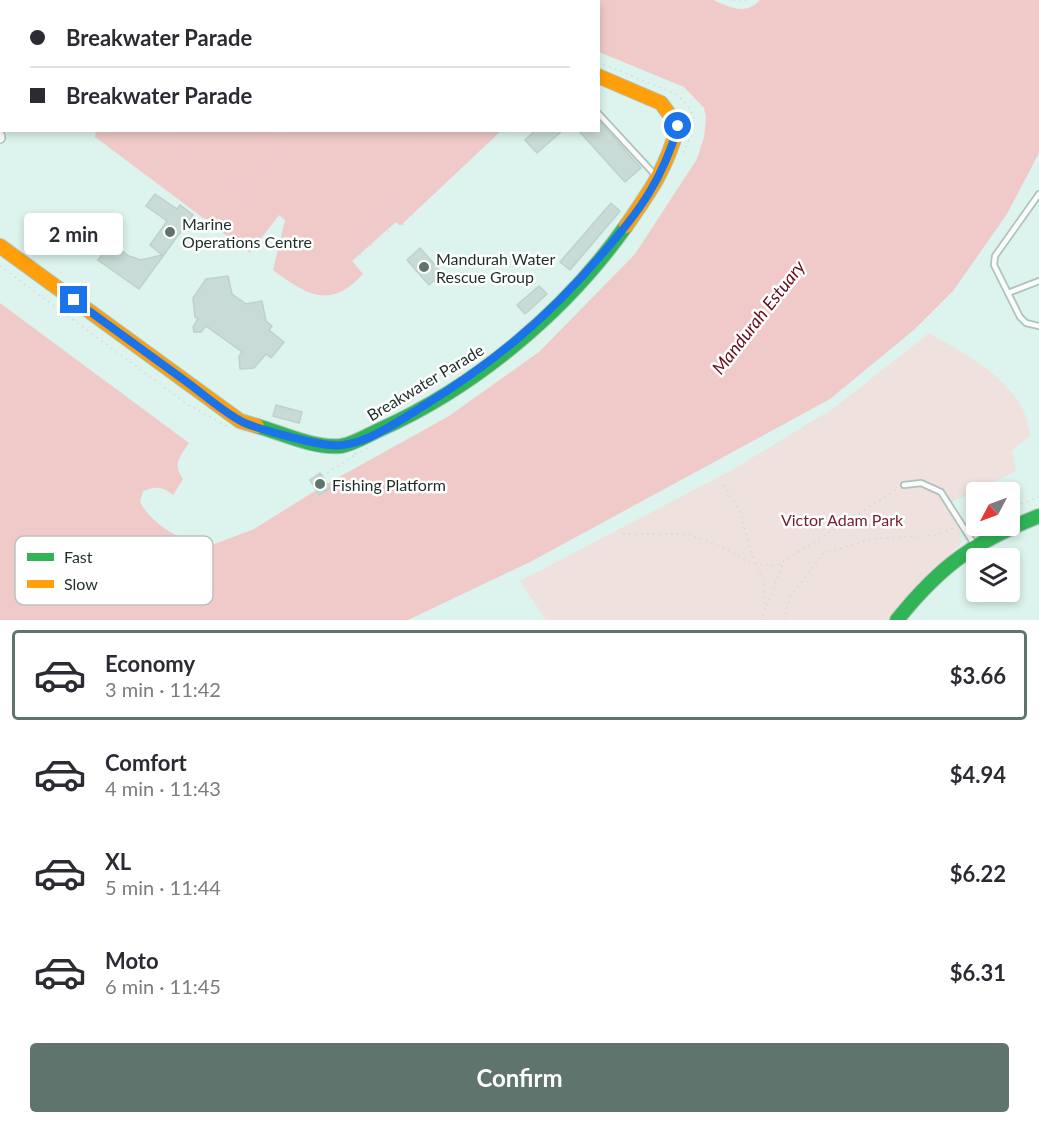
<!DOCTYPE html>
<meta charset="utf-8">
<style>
body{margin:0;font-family:Lato,sans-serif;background:#f7f7f7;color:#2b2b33;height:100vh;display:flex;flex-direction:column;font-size:22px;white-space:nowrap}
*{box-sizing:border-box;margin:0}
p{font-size:20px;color:#7c7c81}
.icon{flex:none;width:33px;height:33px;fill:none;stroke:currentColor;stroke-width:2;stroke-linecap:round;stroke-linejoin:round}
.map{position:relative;height:620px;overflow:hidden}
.details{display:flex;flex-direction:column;background:#fff;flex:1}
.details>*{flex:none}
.hud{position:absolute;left:0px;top:0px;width:600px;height:132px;box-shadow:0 3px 9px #0003;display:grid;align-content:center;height:132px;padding:0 30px;background:#fff}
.needle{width:39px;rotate:229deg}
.buttons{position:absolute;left:966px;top:482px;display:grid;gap:12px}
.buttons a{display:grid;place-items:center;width:54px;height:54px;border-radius:6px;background:#fff;box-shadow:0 3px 9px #0003;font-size:30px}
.end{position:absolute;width:27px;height:27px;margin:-14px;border:8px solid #1a73e8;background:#fff;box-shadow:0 0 0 3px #fff}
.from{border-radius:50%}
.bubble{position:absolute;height:42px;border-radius:6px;background:#fff;box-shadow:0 3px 9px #0003;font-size:20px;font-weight:700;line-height:42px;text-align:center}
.hud b{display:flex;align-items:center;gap:21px;height:57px;font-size:22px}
.hud b+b{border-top:2px solid #e1e1e2}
.hud i{width:15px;height:15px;background:#2b2b33}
ul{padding:10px 0 0;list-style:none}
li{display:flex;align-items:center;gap:18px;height:90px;margin:0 12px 9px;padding:0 18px;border:3px solid transparent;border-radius:6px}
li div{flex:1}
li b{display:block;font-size:22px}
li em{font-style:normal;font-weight:700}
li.active{border-color:#60746e}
li>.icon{width:54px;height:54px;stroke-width:1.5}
.primary-button{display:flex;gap:12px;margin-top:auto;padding:12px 30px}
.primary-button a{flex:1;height:69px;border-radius:6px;background:#60746e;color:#fff;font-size:24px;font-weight:700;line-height:69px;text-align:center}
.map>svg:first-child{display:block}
.green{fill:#eee1de}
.water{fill:#f0cac8}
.building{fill:#c9dbd6;stroke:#bed1cb;stroke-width:1.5}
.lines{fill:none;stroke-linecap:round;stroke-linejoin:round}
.lane-casing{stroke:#afc2bc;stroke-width:8}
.street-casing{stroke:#afc2bc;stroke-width:12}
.fast-casing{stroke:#afc2bc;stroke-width:16}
.slow-casing{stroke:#afc2bc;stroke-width:16}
.path{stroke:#d3dad8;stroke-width:1.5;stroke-dasharray:1.5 4.5;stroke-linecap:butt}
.lane{stroke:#fafdfc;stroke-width:4.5}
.street{stroke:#fafdfc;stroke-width:9}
.fast{stroke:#30b455;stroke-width:14}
.slow{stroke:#ff9f0a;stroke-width:14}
.route{stroke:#1a73e8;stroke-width:8}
.poi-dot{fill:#60746e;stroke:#fff;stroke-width:2}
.labels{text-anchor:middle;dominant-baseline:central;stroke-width:5;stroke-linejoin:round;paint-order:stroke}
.poi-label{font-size:16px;fill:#1e2f2a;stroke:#fff;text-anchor:start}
.street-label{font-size:16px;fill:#1e2f2a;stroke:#fff}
.park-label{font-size:16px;fill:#771b26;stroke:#fff}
.water-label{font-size:18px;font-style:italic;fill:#6a0c1c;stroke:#fff}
.key{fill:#fff;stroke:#bcc1bf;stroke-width:1.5}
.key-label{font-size:16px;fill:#1e2f2a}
</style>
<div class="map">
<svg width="1039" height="620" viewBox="0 0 1039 620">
<rect width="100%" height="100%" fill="#dcf4ed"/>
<path class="green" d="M 929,333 C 962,352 998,370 1020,404 C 1026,413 1028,426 1031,435 L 1012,451 L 1016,471 L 946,505 L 960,530 L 961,544 L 919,583 L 889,620 L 546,620 L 520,581 L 732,470 L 834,408 Z"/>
<g class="water">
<path d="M 0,0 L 713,0 C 730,7 745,16 760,0 L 1039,0 L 1039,153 L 1007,214 L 953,291 L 915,329 L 830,399 L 532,561 L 408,620 L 0,620 L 0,303 L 189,443 C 180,457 172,464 183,479 L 173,495 C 163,486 155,486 143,491 L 140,502 C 154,527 178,537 204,548 L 254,529 L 323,486 L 449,416 L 539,352 L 635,254 L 697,159 L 704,137 L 706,117 L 704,108 L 684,87 L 599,52 L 598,2 L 2,2 L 1,69 Z"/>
<path d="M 96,130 L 501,130 L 501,131 L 400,226 L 396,222 L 352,261 L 363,274 C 331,310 306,295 273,270 L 285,220 L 279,215 L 250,253 L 95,137 Z"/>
</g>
<g class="building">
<polygon points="598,120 641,168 625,182 578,130 598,130"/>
<polygon points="536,130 563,130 537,153 525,140"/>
<polygon points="155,194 177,209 180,205 193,215 139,289 98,260 111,243 129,256 141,260 162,255 150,245 167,221 146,206"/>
<polygon points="611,203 620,211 570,270 560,262"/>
<polygon points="420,248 442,273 429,285 407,260"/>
<polygon points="228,276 232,294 246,304 262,301 266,321 272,326 269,330 284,342 271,358 266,354 254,368 240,369 239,356 242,352 206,326 201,332 194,332 193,327 198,319 195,317 193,298 206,279"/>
<polygon points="539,286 547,294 525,314 517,305"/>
<polygon points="276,405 302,412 299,423 273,416"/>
<polygon points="320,473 330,488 319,495 310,480"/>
</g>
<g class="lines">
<defs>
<g id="lane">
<polyline points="598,113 657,177"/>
<polyline points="1039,194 995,256 994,265 1020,317 1026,323 1039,326"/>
<polyline points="1008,293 1039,281"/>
<polyline points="904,485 921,483 941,492 974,544"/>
</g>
<polyline id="street" points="0,136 0,138"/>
<g id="fast">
<path d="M 257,426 C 282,433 315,449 341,446 C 353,444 368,435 379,430 C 475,387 565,312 626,226"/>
<path d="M 897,620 C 941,565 974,542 1039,516"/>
</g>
<g id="slow">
<path d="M 598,76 L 661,103 L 678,126 C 666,169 651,190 626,226"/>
<polyline points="0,246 240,421 257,426"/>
</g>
</defs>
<use href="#lane" class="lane-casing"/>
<use href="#street" class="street-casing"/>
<use href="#fast" class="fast-casing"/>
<use href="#slow" class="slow-casing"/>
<g class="path">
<polyline points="5,0 7,2"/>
<polyline points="92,0 94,2"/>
<polyline points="319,0 321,2"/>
<polyline points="733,0 748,0"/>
<polyline points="392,2 393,0"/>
<polyline points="501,2 502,0"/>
<path d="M 598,62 L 676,94 C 703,117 695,128 682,155"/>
<polyline points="0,72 2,73"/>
<polyline points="158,130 247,196"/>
<polyline points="264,130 285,146"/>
<polyline points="405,130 456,173"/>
<polyline points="36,131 36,130"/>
<polyline points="387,188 414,217"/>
<polyline points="379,197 404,225"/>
<polyline points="364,204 389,232"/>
<polyline points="276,219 247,197 296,130"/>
<polyline points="351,222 373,247"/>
<polyline points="340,232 363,258"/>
<polyline points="0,266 187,404 228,427"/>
<polyline points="355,454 370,447"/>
<polyline points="317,479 357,454"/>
<polyline points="724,485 741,513 750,550 763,579 766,607 761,620"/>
<polyline points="1010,508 1039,497"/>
<polyline points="969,523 976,520"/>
<polyline points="623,534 689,534 725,548 751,563 776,566 898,489"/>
<polyline points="767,606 783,563"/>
<polyline points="784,620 790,597 824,553 873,539 937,535 956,527"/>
</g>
<use href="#lane" class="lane"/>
<use href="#street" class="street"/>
<use href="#fast" class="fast"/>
<use href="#slow" class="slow"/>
</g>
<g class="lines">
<path class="route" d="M 74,300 C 111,327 147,353 184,380 C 202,393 220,409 239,420 C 252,428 314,444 330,445 C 359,449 394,424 417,410 C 491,365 547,319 603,253 C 639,212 663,179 678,126"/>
</g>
<g class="poi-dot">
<circle cx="170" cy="232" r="6"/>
<circle cx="424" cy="267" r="6"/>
<circle cx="320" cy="484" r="6"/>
</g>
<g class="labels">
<g class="poi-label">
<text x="182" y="223">Marine<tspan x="182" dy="18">Operations Centre</tspan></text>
<text x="436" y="258">Mandurah Water<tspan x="436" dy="18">Rescue Group</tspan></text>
<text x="332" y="484">Fishing Platform</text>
</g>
<g class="street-label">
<text transform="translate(425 382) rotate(-31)">Breakwater Parade</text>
</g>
<g class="park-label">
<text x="842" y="519">Victor Adam Park</text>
</g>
<g class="water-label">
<text transform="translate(758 317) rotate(-52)">Mandurah Estuary</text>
</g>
</g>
<rect x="15" y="536" width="198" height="69" rx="9" class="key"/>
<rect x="27" y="553" width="27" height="8" fill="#30b455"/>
<rect x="27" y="580" width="27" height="8" fill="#ff9f0a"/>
<g class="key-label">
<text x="64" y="563">Fast</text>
<text x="64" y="590">Slow</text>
</g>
</svg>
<div class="buttons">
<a><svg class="needle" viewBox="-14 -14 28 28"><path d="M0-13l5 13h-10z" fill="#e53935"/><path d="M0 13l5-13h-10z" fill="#7c7c81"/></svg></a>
<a><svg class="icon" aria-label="layers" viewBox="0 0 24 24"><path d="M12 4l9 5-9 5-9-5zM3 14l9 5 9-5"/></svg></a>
</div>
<i class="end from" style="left:678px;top:126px"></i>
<i class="end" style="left:74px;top:300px"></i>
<div class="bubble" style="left:24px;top:213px;width:99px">2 min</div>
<div class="hud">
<b><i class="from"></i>Breakwater Parade</b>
<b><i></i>Breakwater Parade</b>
</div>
</div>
<section class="details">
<ul>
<li class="active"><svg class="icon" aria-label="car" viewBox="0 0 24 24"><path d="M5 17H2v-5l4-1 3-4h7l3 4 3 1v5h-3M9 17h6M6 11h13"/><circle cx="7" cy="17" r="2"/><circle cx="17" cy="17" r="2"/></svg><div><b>Economy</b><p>3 min · 11:42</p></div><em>$3.66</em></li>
<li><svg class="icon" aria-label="car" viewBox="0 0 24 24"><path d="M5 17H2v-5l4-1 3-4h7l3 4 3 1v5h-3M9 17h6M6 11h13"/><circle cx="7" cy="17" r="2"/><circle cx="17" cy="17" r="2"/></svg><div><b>Comfort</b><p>4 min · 11:43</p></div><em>$4.94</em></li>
<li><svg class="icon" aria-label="car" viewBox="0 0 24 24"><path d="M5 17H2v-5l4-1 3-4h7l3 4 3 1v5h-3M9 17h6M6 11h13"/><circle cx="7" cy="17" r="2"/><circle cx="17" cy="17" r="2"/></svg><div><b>XL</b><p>5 min · 11:44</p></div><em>$6.22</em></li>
<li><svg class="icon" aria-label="car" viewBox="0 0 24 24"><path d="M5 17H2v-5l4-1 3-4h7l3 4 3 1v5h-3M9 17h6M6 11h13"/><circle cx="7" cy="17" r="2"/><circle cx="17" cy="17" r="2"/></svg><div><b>Moto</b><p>6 min · 11:45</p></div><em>$6.31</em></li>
</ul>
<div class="primary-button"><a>Confirm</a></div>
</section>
